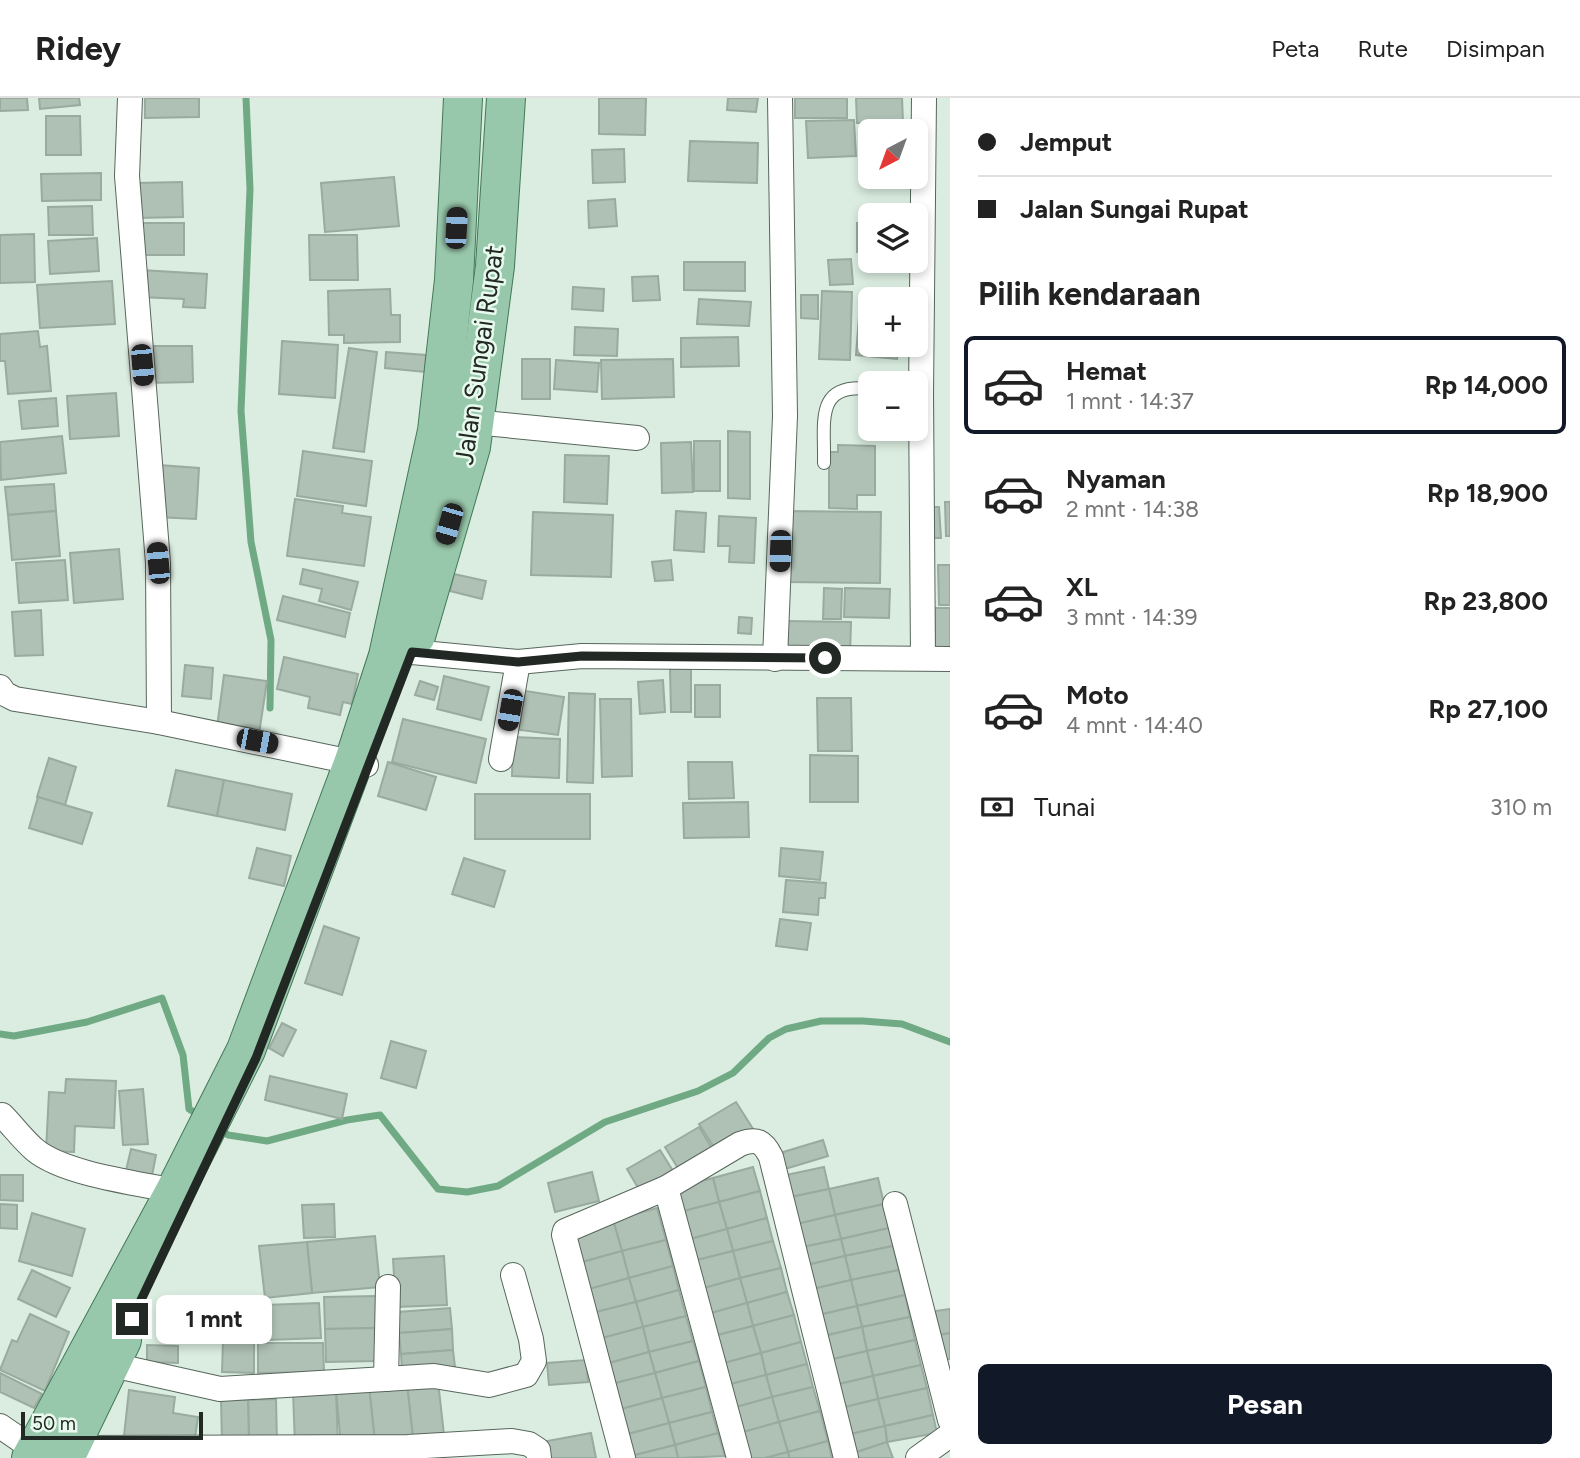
<!DOCTYPE html>
<html lang="id">
<meta charset="utf-8">
<style>
body{margin:0;font-family:Figtree,sans-serif;background:#f2f2f2;color:#222;height:100vh;display:flex;flex-direction:column;font-size:26px;white-space:nowrap}
*{box-sizing:border-box;margin:0}
p{font-size:23px;color:#767676}
.icon{flex:none;width:38px;height:38px;fill:none;stroke:currentColor;stroke-width:2;stroke-linecap:round;stroke-linejoin:round}
.map{position:relative;flex:1;overflow:hidden}
.sheet{display:flex;flex-direction:column;background:#fff;width:630px}
.sheet>*{flex:none}
.hud{display:grid;align-content:center;height:154px;padding:0 28px;background:#fff}
.needle{width:46px;rotate:221deg}
.buttons{position:absolute;left:858px;top:21px;display:grid;gap:14px}
.buttons a{display:grid;place-items:center;width:70px;height:70px;border-radius:10px;background:#fff;box-shadow:0 4px 10px #0003;font-size:35px}
.scale{position:absolute;left:21px;bottom:18px;width:182px;box-sizing:border-box;padding-left:7px;border:4px solid #222924;border-top:0;font-size:19px;line-height:24px;white-space:nowrap;color:#222924;-webkit-text-stroke:5px #e8faed;paint-order:stroke}
.end{position:absolute;width:32px;height:32px;margin:-16px;border:9px solid #222924;background:#fff;box-shadow:0 0 0 4px #fff}
.from{border-radius:50%}
.bubble{position:absolute;height:49px;border-radius:10px;background:#fff;box-shadow:0 4px 10px #0003;font-size:23px;font-weight:700;line-height:49px;text-align:center}
.car{position:absolute;width:21px;height:42px;margin:-21px -10px;border-radius:9px;box-shadow:0 0 5px 2px #0007;background:linear-gradient(#222 24%,#8ab4d8 0 40%,#222 0 76%,#8ab4d8 0 86%,#222 0)}
.hud b{display:flex;align-items:center;gap:24px;height:66px;font-size:26px}
.hud b+b{border-top:2px solid #e0e0e0}
.hud i{width:18px;height:18px;background:#222}
ul{padding:0;list-style:none}
li{display:flex;align-items:center;gap:21px;height:98px;margin:0 14px 10px;padding:0 14px;border:4px solid transparent;border-radius:10px}
li div{flex:1}
li b{display:block;font-size:26px}
li em{font-style:normal;font-weight:700}
li.on{border-color:#111827}
li>.icon{width:63px;height:63px;stroke-width:1.5}
h2{padding:0 28px;font-size:32px;line-height:84px}
.pay{display:flex;align-items:center;gap:18px;height:77px;padding:0 28px;font-size:26px}
.pay p{margin-inline-start:auto}
.button{display:flex;gap:14px;margin-top:auto;padding:14px 28px}
.button a{flex:1;height:80px;border-radius:10px;background:#111827;color:#fff;font-size:28px;font-weight:700;line-height:80px;text-align:center}
header{display:flex;align-items:center;gap:42px;box-sizing:border-box;height:98px;padding:0 35px;background:#fff;border-bottom:2px solid #e0e0e0}
header strong{font-size:33px}
nav{display:flex;gap:38px;margin-inline-start:auto;font-size:24px}
main{display:flex;flex:1;min-height:0}
.map>svg:first-child{display:block}
.lines{fill:none;stroke-linecap:round;stroke-linejoin:round}
.stream{stroke:#6faa84;stroke-width:7}
.building{fill:#afc0b4;stroke:#99aa9e;stroke-width:2}
.service-casing{stroke:#57665c;stroke-width:14}
.minor-casing{stroke:#57665c;stroke-width:26}
.primary-casing{stroke:#427957;stroke-width:40}
.service{stroke:#fff;stroke-width:12}
.minor{stroke:#fff;stroke-width:24}
.primary{stroke:#98c8ab;stroke-width:38}
.route{stroke:#222924;stroke-width:9}
.labels{text-anchor:middle;dominant-baseline:central;stroke-width:5;stroke-linejoin:round;paint-order:stroke}
.street-label{font-size:26px;fill:#222924;stroke:#e8faed}
</style>
<header>
<strong>Ridey</strong>
<nav><a>Peta</a><a>Rute</a><a>Disimpan</a></nav>
</header>
<main>
<div class="map">
<svg width="950" height="1360" viewBox="0 0 950 1360">
<rect width="100%" height="100%" fill="#dbede0"/>
<g class="lines">
<g class="stream">
<polyline points="246,0 250,91 241,313 251,444 271,542 270,610"/>
<polyline points="0,936 14,938 87,924 162,900 183,957 189,1011 202,1019"/>
<polyline points="220,1031 228,1037 267,1043 347,1022 380,1017 438,1091 467,1094 498,1088 605,1024 698,993 733,975 769,940 786,931 821,923 863,923 902,926 950,944"/>
</g>
</g>
<g class="building">
<polygon points="0,0 27,0 28,12 0,13"/>
<polygon points="39,0 79,0 80,7 40,11"/>
<polygon points="145,0 199,0 199,19 145,20"/>
<polygon points="599,0 646,0 645,37 599,36"/>
<polygon points="728,0 758,0 756,14 727,12"/>
<rect x="795" y="0" width="52" height="20"/>
<polygon points="856,0 902,0 903,24 857,25"/>
<polygon points="46,18 80,18 81,57 46,57"/>
<polygon points="854,22 856,58 808,60 806,23"/>
<polygon points="690,43 758,45 757,85 688,83"/>
<polygon points="624,51 625,84 593,85 592,52"/>
<polygon points="101,75 101,102 42,103 41,76"/>
<polygon points="394,79 399,128 325,134 321,85"/>
<polygon points="182,84 183,119 137,120 136,85"/>
<polygon points="615,101 617,128 589,130 588,103"/>
<polygon points="92,108 93,137 49,137 48,109"/>
<rect x="138" y="125" width="46" height="32"/>
<rect x="857" y="125" width="13" height="29"/>
<polygon points="34,136 35,184 0,185 0,137"/>
<polygon points="309,137 357,137 358,182 310,182"/>
<polygon points="97,140 99,173 50,176 48,143"/>
<polygon points="851,161 853,186 830,187 828,162"/>
<polygon points="684,164 745,164 745,193 684,192"/>
<polygon points="141,172 207,176 205,210 183,209 184,201 139,199"/>
<polygon points="658,178 660,202 633,203 632,179"/>
<polygon points="112,183 115,226 40,230 37,187"/>
<polygon points="573,189 604,191 603,213 572,211"/>
<polygon points="390,191 391,217 400,217 400,244 344,245 344,237 329,237 328,193"/>
<polygon points="822,193 852,194 850,262 819,261"/>
<polygon points="801,197 818,197 818,221 801,220"/>
<polygon points="699,201 751,204 749,228 697,226"/>
<polygon points="859,218 870,219 870,247 898,247 897,261 856,257"/>
<polygon points="575,229 618,231 617,258 574,257"/>
<polygon points="38,233 40,249 47,248 51,293 8,296 5,263 0,263 0,236"/>
<polygon points="738,239 739,268 681,269 681,240"/>
<polygon points="282,243 338,247 335,300 279,296"/>
<polygon points="148,248 192,248 193,284 148,285"/>
<polygon points="349,250 377,254 364,354 333,350"/>
<polygon points="386,254 426,257 425,274 385,270"/>
<rect x="522" y="261" width="28" height="40"/>
<polygon points="673,261 674,299 602,301 601,262"/>
<polygon points="556,262 599,265 597,294 554,291"/>
<polygon points="116,295 119,338 70,341 67,298"/>
<polygon points="56,300 58,328 22,331 19,303"/>
<polygon points="728,333 750,334 750,401 728,400"/>
<polygon points="62,338 66,375 1,382 0,344"/>
<rect x="694" y="343" width="26" height="50"/>
<polygon points="691,344 693,394 662,395 661,345"/>
<polygon points="838,347 875,348 875,397 857,397 857,411 829,410 829,354 838,354"/>
<polygon points="303,353 372,363 366,408 297,398"/>
<polygon points="565,357 609,358 607,406 564,404"/>
<polygon points="159,367 199,370 196,421 156,419"/>
<polygon points="54,386 56,413 8,417 5,389"/>
<polygon points="295,401 343,408 342,415 371,419 364,468 287,458"/>
<polygon points="945,404 950,404 950,438 946,438"/>
<polygon points="927,409 939,409 941,440 929,440"/>
<polygon points="56,413 60,458 12,462 8,417"/>
<polygon points="676,413 706,415 704,454 674,452"/>
<polygon points="783,413 881,414 880,485 783,484"/>
<polygon points="533,414 613,417 611,479 531,477"/>
<polygon points="719,418 756,420 754,465 729,464 730,448 718,448"/>
<polygon points="119,451 123,501 74,505 70,455"/>
<polygon points="65,462 68,502 19,505 16,465"/>
<polygon points="671,462 673,482 655,483 652,464"/>
<polygon points="938,467 950,467 950,507 939,507"/>
<polygon points="303,471 358,484 351,512 319,503 322,491 300,486"/>
<polygon points="454,476 486,483 482,501 450,493"/>
<polygon points="824,490 842,491 841,521 823,521"/>
<polygon points="845,490 890,491 889,520 844,519"/>
<polygon points="283,498 350,515 345,539 277,522"/>
<rect x="935" y="510" width="15" height="42"/>
<polygon points="41,512 43,557 15,558 12,514"/>
<polygon points="739,519 752,520 751,536 738,535"/>
<polygon points="786,523 851,524 850,558 786,557"/>
<polygon points="284,559 358,576 352,606 343,604 340,617 308,610 310,599 277,591"/>
<polygon points="185,567 213,570 211,601 182,598"/>
<polygon points="670,571 691,571 691,614 671,614"/>
<polygon points="224,577 267,583 259,636 217,629"/>
<polygon points="444,578 489,589 481,622 437,611"/>
<polygon points="663,582 665,614 640,616 638,584"/>
<polygon points="420,583 438,589 434,602 415,597"/>
<rect x="695" y="587" width="25" height="32"/>
<polygon points="519,592 564,599 558,637 513,631"/>
<polygon points="569,595 595,596 593,685 567,684"/>
<polygon points="817,600 851,600 852,653 818,653"/>
<polygon points="600,601 631,601 632,678 602,679"/>
<polygon points="403,621 486,641 476,685 392,664"/>
<polygon points="513,639 560,641 559,680 512,678"/>
<polygon points="810,657 858,658 858,704 810,704"/>
<polygon points="49,660 76,669 65,707 37,699"/>
<polygon points="388,664 436,679 426,712 378,698"/>
<polygon points="688,664 732,664 734,700 689,701"/>
<polygon points="176,672 224,682 217,718 168,708"/>
<polygon points="224,682 292,696 285,732 217,718"/>
<rect x="475" y="696" width="115" height="45"/>
<polygon points="38,699 92,715 82,746 29,730"/>
<polygon points="748,704 749,739 684,740 683,705"/>
<polygon points="257,750 291,758 284,788 249,780"/>
<polygon points="781,750 823,754 820,782 779,778"/>
<polygon points="464,760 505,773 494,809 452,796"/>
<polygon points="786,782 826,785 825,800 819,800 818,817 783,814"/>
<polygon points="780,821 811,825 807,852 776,848"/>
<polygon points="324,828 359,840 342,897 305,885"/>
<polygon points="282,925 296,932 283,958 269,950"/>
<polygon points="391,943 426,953 416,990 381,980"/>
<polygon points="270,978 347,996 342,1021 265,1002"/>
<polygon points="66,981 116,983 114,1030 75,1028 74,1054 46,1053 49,994 65,995"/>
<polygon points="143,991 148,1046 123,1047 119,993"/>
<polygon points="736,1004 755,1034 719,1057 699,1026"/>
<polygon points="699,1029 716,1057 682,1077 665,1049"/>
<polygon points="823,1042 828,1058 785,1071 780,1055"/>
<polygon points="131,1051 156,1057 151,1083 125,1077"/>
<polygon points="660,1052 673,1073 640,1093 627,1071"/>
<polygon points="753,1069 760,1093 719,1104 713,1080"/>
<polygon points="824,1069 829,1091 791,1099 786,1077"/>
<polygon points="592,1074 599,1103 555,1114 548,1085"/>
<polygon points="0,1077 23,1077 23,1103 0,1102"/>
<polygon points="713,1080 719,1104 676,1115 670,1091"/>
<polygon points="878,1080 884,1106 835,1117 829,1091"/>
<polygon points="829,1091 835,1117 797,1126 791,1099"/>
<polygon points="760,1093 767,1120 727,1131 719,1104"/>
<polygon points="719,1104 727,1131 683,1143 676,1115"/>
<polygon points="0,1106 17,1107 17,1131 0,1130"/>
<polygon points="334,1106 335,1139 304,1140 302,1107"/>
<polygon points="884,1106 889,1130 841,1141 835,1117"/>
<polygon points="657,1110 666,1142 622,1153 613,1122"/>
<polygon points="32,1115 85,1131 72,1178 19,1163"/>
<polygon points="835,1117 841,1141 803,1149 797,1126"/>
<polygon points="767,1120 773,1143 733,1153 727,1131"/>
<polygon points="613,1122 622,1153 575,1166 566,1134"/>
<polygon points="889,1130 893,1148 845,1158 841,1141"/>
<polygon points="727,1131 733,1153 689,1164 683,1143"/>
<polygon points="375,1138 380,1189 312,1195 307,1144"/>
<polygon points="841,1141 845,1158 807,1167 803,1149"/>
<polygon points="666,1142 673,1168 629,1180 622,1153"/>
<polygon points="773,1143 781,1170 740,1180 733,1153"/>
<polygon points="307,1144 312,1195 265,1200 259,1148"/>
<polygon points="893,1148 899,1172 851,1182 845,1158"/>
<polygon points="622,1153 629,1180 582,1193 575,1166"/>
<polygon points="733,1153 740,1180 697,1192 689,1164"/>
<polygon points="444,1158 447,1207 396,1209 393,1161"/>
<polygon points="845,1158 851,1182 813,1191 807,1167"/>
<polygon points="673,1168 679,1192 636,1204 629,1180"/>
<polygon points="781,1170 787,1194 747,1205 740,1180"/>
<polygon points="32,1172 70,1190 56,1219 18,1201"/>
<polygon points="899,1172 905,1197 857,1208 851,1182"/>
<polygon points="629,1180 636,1204 588,1216 582,1193"/>
<polygon points="740,1180 747,1205 704,1217 697,1192"/>
<polygon points="851,1182 857,1208 819,1217 813,1191"/>
<polygon points="679,1192 686,1218 643,1229 636,1204"/>
<polygon points="787,1194 794,1217 753,1228 747,1205"/>
<polygon points="905,1197 910,1219 862,1229 857,1208"/>
<polygon points="376,1198 377,1230 325,1231 324,1199"/>
<polygon points="636,1204 643,1229 595,1242 588,1216"/>
<polygon points="319,1205 321,1240 267,1242 265,1207"/>
<polygon points="747,1205 753,1228 710,1239 704,1217"/>
<polygon points="857,1208 862,1229 824,1238 819,1217"/>
<polygon points="450,1210 452,1231 399,1235 398,1214"/>
<polygon points="950,1211 950,1235 939,1237 935,1213"/>
<polygon points="30,1216 69,1234 45,1293 0,1272 12,1242 17,1244"/>
<polygon points="794,1217 801,1244 761,1255 753,1228"/>
<polygon points="686,1218 693,1243 649,1254 643,1229"/>
<polygon points="910,1219 915,1242 867,1253 862,1229"/>
<polygon points="753,1228 761,1255 717,1267 710,1239"/>
<polygon points="643,1229 649,1254 602,1267 595,1242"/>
<polygon points="862,1229 867,1253 829,1262 824,1238"/>
<polygon points="377,1230 378,1263 326,1264 325,1231"/>
<polygon points="452,1231 453,1252 401,1256 399,1235"/>
<polygon points="950,1235 950,1261 944,1262 939,1237"/>
<polygon points="915,1242 921,1267 873,1278 867,1253"/>
<polygon points="223,1243 254,1243 254,1275 222,1274"/>
<polygon points="693,1243 699,1263 655,1275 649,1254"/>
<polygon points="801,1244 807,1266 766,1277 761,1255"/>
<polygon points="258,1245 323,1245 324,1274 258,1275"/>
<polygon points="147,1247 178,1248 178,1265 147,1264"/>
<polygon points="453,1252 455,1269 402,1273 401,1256"/>
<polygon points="867,1253 873,1278 835,1287 829,1262"/>
<polygon points="649,1254 655,1275 608,1287 602,1267"/>
<polygon points="761,1255 766,1277 723,1288 717,1267"/>
<polygon points="586,1262 588,1284 549,1287 547,1265"/>
<polygon points="699,1263 706,1289 662,1300 655,1275"/>
<polygon points="807,1266 813,1289 772,1299 766,1277"/>
<polygon points="921,1267 927,1290 878,1301 873,1278"/>
<polygon points="0,1275 42,1296 34,1310 0,1294"/>
<polygon points="655,1275 662,1300 614,1313 608,1287"/>
<polygon points="766,1277 772,1299 729,1311 723,1288"/>
<polygon points="873,1278 878,1301 841,1310 835,1287"/>
<polygon points="438,1283 444,1337 413,1340 407,1286"/>
<polygon points="407,1286 413,1340 375,1344 369,1289"/>
<polygon points="369,1289 375,1344 341,1347 336,1293"/>
<polygon points="706,1289 712,1314 669,1325 662,1300"/>
<polygon points="813,1289 820,1313 779,1324 772,1299"/>
<polygon points="927,1290 933,1317 885,1328 878,1301"/>
<polygon points="129,1292 175,1299 173,1315 198,1319 194,1347 124,1338"/>
<polygon points="336,1293 338,1346 295,1347 293,1294"/>
<polygon points="772,1299 779,1324 736,1336 729,1311"/>
<polygon points="662,1300 669,1325 621,1338 614,1313"/>
<polygon points="276,1301 277,1344 249,1344 248,1302"/>
<polygon points="878,1301 885,1328 847,1337 841,1310"/>
<polygon points="221,1302 248,1302 249,1344 222,1345"/>
<polygon points="820,1313 828,1343 788,1354 779,1324"/>
<polygon points="712,1314 718,1335 675,1347 669,1325"/>
<polygon points="933,1317 937,1335 887,1344 885,1328"/>
<polygon points="779,1324 788,1354 765,1360 742,1360 736,1336"/>
<polygon points="669,1325 675,1347 627,1359 621,1338"/>
<polygon points="885,1328 887,1344 851,1356 847,1337"/>
<polygon points="591,1335 596,1360 545,1360 542,1344"/>
<polygon points="718,1335 725,1358 678,1360 675,1347"/>
<polygon points="828,1343 832,1360 789,1360 788,1354"/>
<polygon points="887,1344 893,1360 852,1360 851,1356"/>
<polygon points="675,1347 678,1360 627,1360 627,1359"/>
<polygon points="788,1354 789,1360 765,1360"/>
</g>
<g class="lines">
<defs>
<path id="service" d="M 824,365 C 825,325 814,284 870,291"/>
<g id="minor">
<polyline points="130,0 127,78 158,465 159,624"/>
<polyline points="474,324 637,340"/>
<polyline points="392,557 412,554 518,564 582,558 950,561"/>
<polyline points="923,559 921,297 924,0"/>
<polyline points="775,561 785,318 780,0"/>
<polyline points="0,589 5,596 15,601 159,624 366,667"/>
<polyline points="501,661 518,564"/>
<path d="M 2,1017 C 13,1028 23,1042 35,1052 C 64,1076 137,1085 175,1093"/>
<polyline points="666,1090 739,1360"/>
<polyline points="895,1106 950,1322"/>
<polyline points="99,1264 220,1291 434,1278 489,1287 526,1277 534,1263 531,1241 513,1177"/>
<polyline points="386,1281 388,1189"/>
<polyline points="0,1328 35,1352"/>
<polyline points="59,1348 70,1350 408,1349 512,1343 529,1346 538,1352 539,1360"/>
<path d="M 623,1360 L 564,1137 L 565,1133 L 666,1090 L 740,1046 C 757,1040 763,1043 771,1059 L 846,1360"/>
<polyline points="918,1360 950,1337"/>
</g>
<g id="primary">
<polyline points="416,538 471,349 495,168 506,0"/>
<polyline points="31,1360 175,1093 246,952 354,663 388,558 437,333 454,182 463,0"/>
<polyline points="65,1360 122,1242"/>
</g>
</defs>
<use href="#service" class="service-casing"/>
<use href="#minor" class="minor-casing"/>
<use href="#primary" class="primary-casing"/>
<use href="#service" class="service"/>
<use href="#minor" class="minor"/>
<use href="#primary" class="primary"/>
</g>
<g class="lines">
<polyline class="route" points="132,1221 256,960 412,554 518,564 582,558 825,560"/>
</g>
<g class="labels">
<g class="street-label">
<text transform="translate(479 257) rotate(-82)">Jalan Sungai Rupat</text>
</g>
</g>
</svg>
<div class="buttons">
<a><svg class="needle" viewBox="-14 -14 28 28"><path d="M0-13l5 13h-10z" fill="#e53935"/><path d="M0 13l5-13h-10z" fill="#767676"/></svg></a>
<a><svg class="icon" aria-label="layers" viewBox="0 0 24 24"><path d="M12 4l9 5-9 5-9-5zM3 14l9 5 9-5"/></svg></a>
<a>+</a>
<a>−</a>
</div>
<div class="scale">50 m</div>
<i class="end from" style="left:825px;top:560px"></i>
<i class="end" style="left:132px;top:1221px"></i>
<div class="bubble" style="left:156px;top:1197px;width:116px">1 mnt</div>
<i class="car" style="left:456px;top:130px;rotate:3deg"></i>
<i class="car" style="left:142px;top:267px;rotate:175deg"></i>
<i class="car" style="left:449px;top:426px;rotate:196deg"></i>
<i class="car" style="left:780px;top:453px;rotate:182deg"></i>
<i class="car" style="left:158px;top:465px;rotate:355deg"></i>
<i class="car" style="left:510px;top:612px;rotate:190deg"></i>
<i class="car" style="left:257px;top:643px;rotate:101deg"></i>
</div>
<section class="sheet">
<div class="hud">
<b><i class="from"></i>Jemput</b>
<b><i></i>Jalan Sungai Rupat</b>
</div>
<h2>Pilih kendaraan</h2>
<ul>
<li class="on"><svg class="icon" aria-label="car" viewBox="0 0 24 24"><path d="M5 17H2v-5l4-1 3-4h7l3 4 3 1v5h-3M9 17h6M6 11h13"/><circle cx="7" cy="17" r="2"/><circle cx="17" cy="17" r="2"/></svg><div><b>Hemat</b><p>1 mnt · 14:37</p></div><em>Rp 14,000</em></li>
<li><svg class="icon" aria-label="car" viewBox="0 0 24 24"><path d="M5 17H2v-5l4-1 3-4h7l3 4 3 1v5h-3M9 17h6M6 11h13"/><circle cx="7" cy="17" r="2"/><circle cx="17" cy="17" r="2"/></svg><div><b>Nyaman</b><p>2 mnt · 14:38</p></div><em>Rp 18,900</em></li>
<li><svg class="icon" aria-label="car" viewBox="0 0 24 24"><path d="M5 17H2v-5l4-1 3-4h7l3 4 3 1v5h-3M9 17h6M6 11h13"/><circle cx="7" cy="17" r="2"/><circle cx="17" cy="17" r="2"/></svg><div><b>XL</b><p>3 mnt · 14:39</p></div><em>Rp 23,800</em></li>
<li><svg class="icon" aria-label="car" viewBox="0 0 24 24"><path d="M5 17H2v-5l4-1 3-4h7l3 4 3 1v5h-3M9 17h6M6 11h13"/><circle cx="7" cy="17" r="2"/><circle cx="17" cy="17" r="2"/></svg><div><b>Moto</b><p>4 mnt · 14:40</p></div><em>Rp 27,100</em></li>
</ul>
<div class="pay"><svg class="icon" aria-label="cash" viewBox="0 0 24 24"><path d="M3 7h18v10H3z"/><circle cx="12" cy="12" r="2"/></svg>Tunai<p>310 m</p></div>
<div class="button"><a>Pesan</a></div>
</section>
</main>
